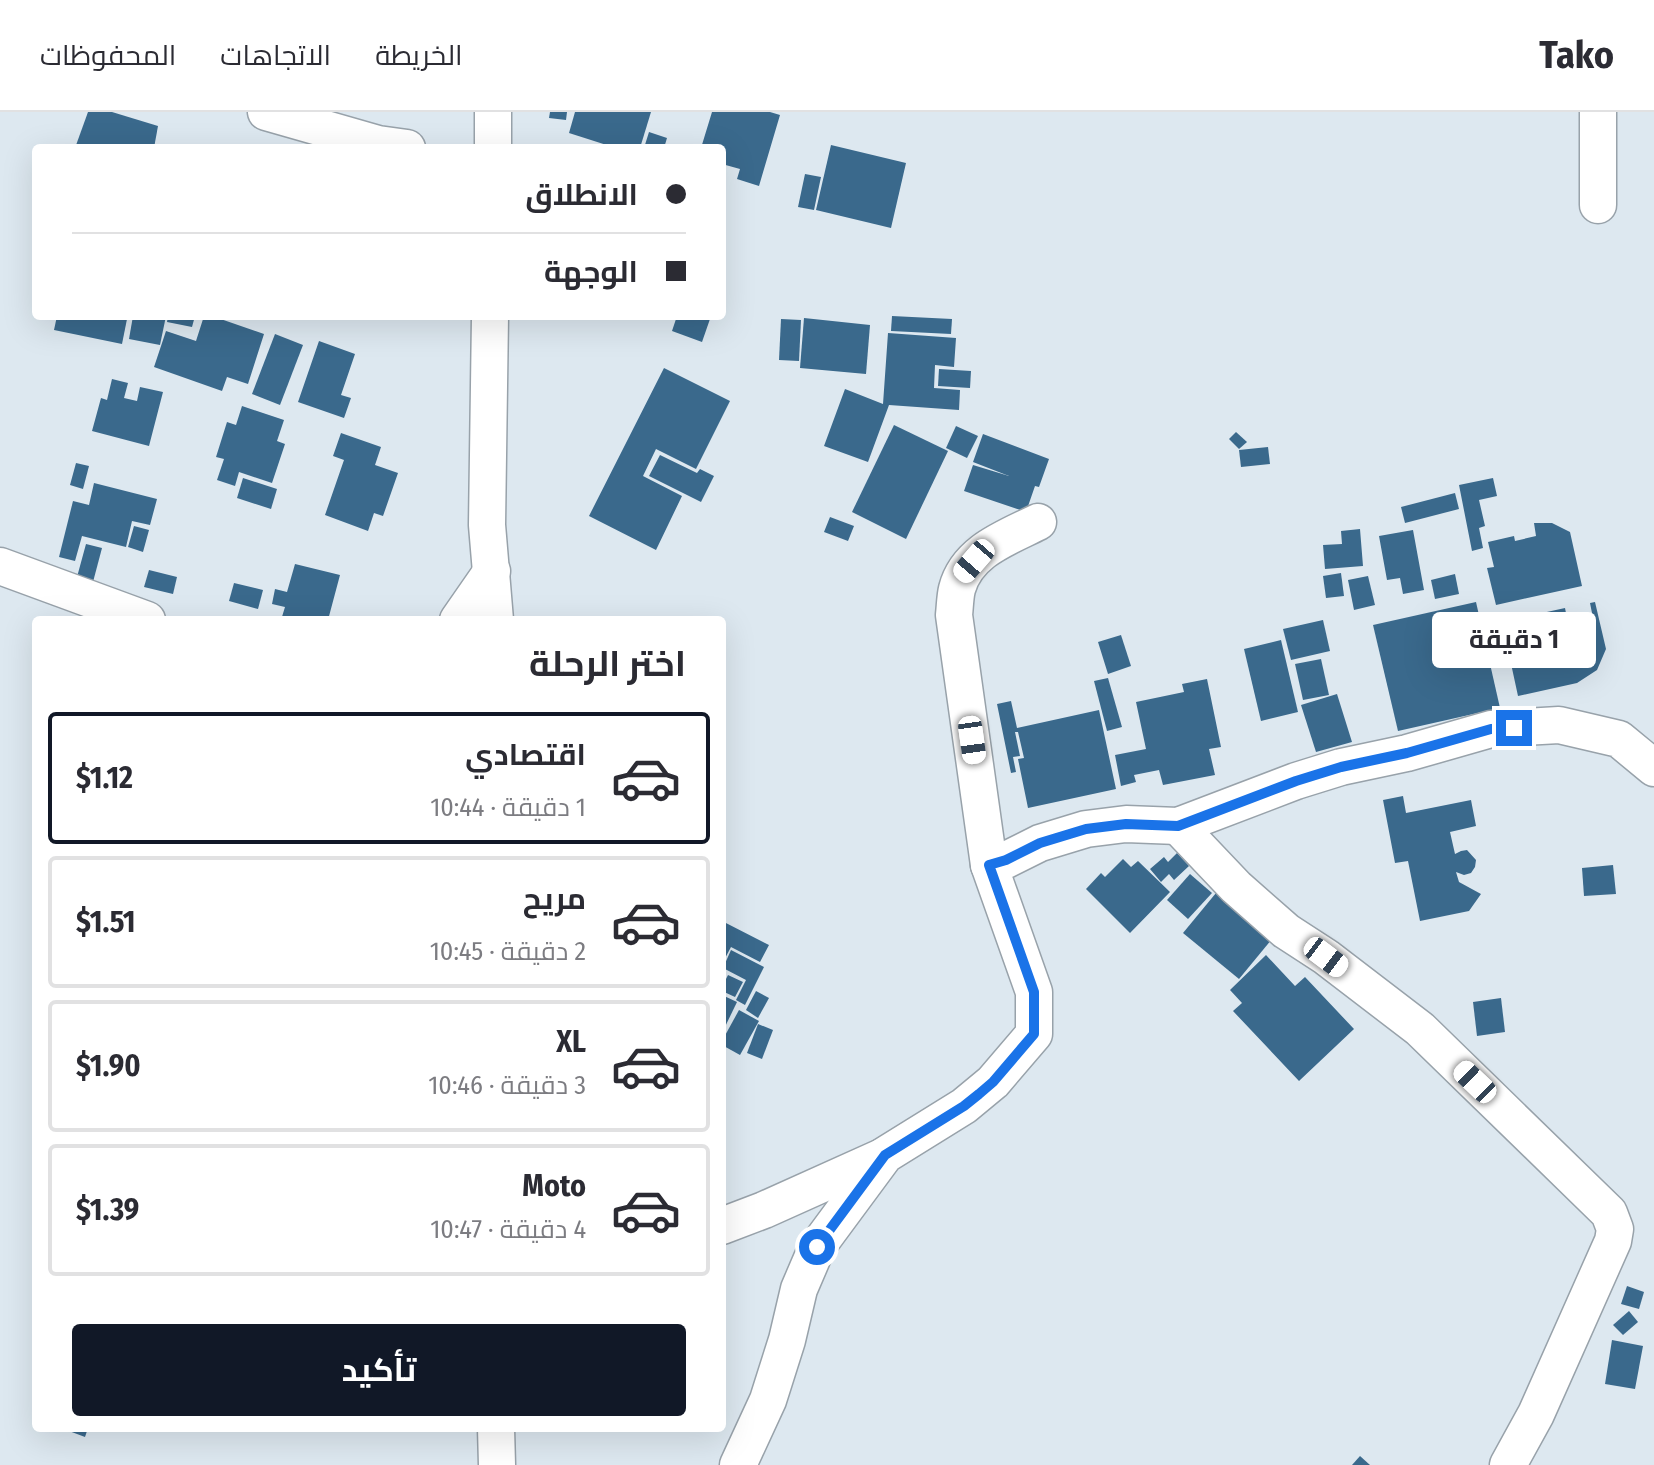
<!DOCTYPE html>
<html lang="ar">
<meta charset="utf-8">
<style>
body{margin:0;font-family:"Fira Sans Condensed",Cairo,sans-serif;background:#f2f2f3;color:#2b2b33;direction:rtl;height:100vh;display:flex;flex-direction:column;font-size:30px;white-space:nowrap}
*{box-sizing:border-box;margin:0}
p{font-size:26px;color:#7c7c81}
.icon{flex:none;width:44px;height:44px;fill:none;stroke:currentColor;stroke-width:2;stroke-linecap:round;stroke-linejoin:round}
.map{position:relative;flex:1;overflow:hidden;direction:ltr}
.drawer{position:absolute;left:32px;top:504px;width:694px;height:816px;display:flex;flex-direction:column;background:#fff;border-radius:8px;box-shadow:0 8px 32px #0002;direction:rtl}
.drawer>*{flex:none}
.top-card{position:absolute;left:32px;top:32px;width:694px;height:176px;border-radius:8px;box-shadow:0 8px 32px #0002;direction:rtl;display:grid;align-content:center;height:176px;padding:0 40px;background:#fff}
.end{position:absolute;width:36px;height:36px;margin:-18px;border:10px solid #1a73e8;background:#fff;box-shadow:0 0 0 4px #fff}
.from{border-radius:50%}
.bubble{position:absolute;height:56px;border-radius:8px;background:#fff;box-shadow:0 8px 32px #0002;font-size:26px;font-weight:700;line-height:56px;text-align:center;direction:rtl}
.car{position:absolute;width:24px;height:48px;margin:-24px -12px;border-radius:10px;box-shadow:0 0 6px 2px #0007;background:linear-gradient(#fff 24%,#345 0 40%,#fff 0 76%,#345 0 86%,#fff 0)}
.top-card b{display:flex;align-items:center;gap:28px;height:76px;font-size:30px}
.top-card b+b{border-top:2px solid #e1e1e2}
.top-card i{width:20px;height:20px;background:#2b2b33}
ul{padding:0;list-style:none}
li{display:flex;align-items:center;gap:24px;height:132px;margin:0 16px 12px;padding:0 24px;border:4px solid #e1e1e2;border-radius:8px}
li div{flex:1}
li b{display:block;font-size:30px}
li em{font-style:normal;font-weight:700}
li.current{border-color:#111827}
li>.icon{width:72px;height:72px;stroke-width:1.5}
h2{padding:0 40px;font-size:36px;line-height:96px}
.action{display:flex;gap:16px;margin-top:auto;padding:16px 40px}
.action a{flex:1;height:92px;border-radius:8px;background:#111827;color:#fff;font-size:32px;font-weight:700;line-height:92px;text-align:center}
header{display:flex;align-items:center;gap:48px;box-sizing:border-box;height:112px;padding:0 40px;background:#fff;border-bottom:2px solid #e1e1e2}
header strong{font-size:38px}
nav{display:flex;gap:44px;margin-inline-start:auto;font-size:28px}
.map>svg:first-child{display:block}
.building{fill:#3a698c;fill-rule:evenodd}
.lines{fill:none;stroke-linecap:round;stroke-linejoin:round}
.minor-casing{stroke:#98a2aa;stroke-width:39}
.minor{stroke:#fff;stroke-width:36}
.route{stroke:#1a73e8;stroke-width:10}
</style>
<header>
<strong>Tako</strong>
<nav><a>الخريطة</a><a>الاتجاهات</a><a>المحفوظات</a></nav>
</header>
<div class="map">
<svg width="1654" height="1353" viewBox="0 0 1654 1353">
<rect width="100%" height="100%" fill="#dde8f0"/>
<g class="building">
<polygon points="88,0 112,0 158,14 154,36 75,36"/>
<polygon points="550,0 567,0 566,8 549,6"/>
<polygon points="575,0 651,0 640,36 616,36 569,21"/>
<polygon points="712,0 770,0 780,3 759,74 737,67 740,57 722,52 722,36 701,36"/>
<polygon points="649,20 667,26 664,36 644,36"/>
<polygon points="831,33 906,51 891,116 816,98"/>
<polygon points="805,62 821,65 814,98 798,95"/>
<polygon points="57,204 116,204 127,207 122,232 54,218"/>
<polygon points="133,204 166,204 160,233 129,227"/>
<polygon points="168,204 195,204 192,215 167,210"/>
<polygon points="204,204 212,204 264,222 248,272 227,265 222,279 154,255 166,219 196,229"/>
<polygon points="677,204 703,204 710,207 702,230 672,219"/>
<polygon points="892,204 952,207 951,222 891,219"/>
<polygon points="804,206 870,213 866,262 800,256"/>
<polygon points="781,207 801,208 799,249 779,248"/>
<polygon points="888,221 956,226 954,255 935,253 934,276 960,278 959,298 889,293 868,350 824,334 845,277 883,292"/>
<polygon points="275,222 303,233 280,293 252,282"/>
<polygon points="319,229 355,242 341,283 351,286 344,306 298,290"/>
<polygon points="664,256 730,289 696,357 656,337 643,364 682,384 656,438 589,404"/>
<polygon points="939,257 971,259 970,276 938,274"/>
<polygon points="112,267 128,271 124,286 137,289 140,275 163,280 149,334 92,319 101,286 107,288"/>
<polygon points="242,294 284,308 277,329 285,332 272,371 239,360 235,374 217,368 224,347 216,345 227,310 236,313"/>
<polygon points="894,313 948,339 906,427 852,400"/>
<polygon points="956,314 978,324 967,346 946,336"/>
<polygon points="1236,320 1247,330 1239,337 1229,327"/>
<polygon points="341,321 381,335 375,353 398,361 383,404 374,401 368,419 325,403 344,348 333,344"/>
<polygon points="983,322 1049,347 1039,375 1035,374 1026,400 964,379 973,353 1009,364 973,350"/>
<polygon points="1268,335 1270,352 1241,355 1239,338"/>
<polygon points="660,343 697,361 700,357 714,364 701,390 649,364"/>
<polygon points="76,351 89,354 83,377 70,373"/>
<polygon points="243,366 277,377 271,397 237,386"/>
<polygon points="1493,366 1497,384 1479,388 1485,414 1479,416 1483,436 1472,439 1459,373"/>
<polygon points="94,371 157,387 150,413 132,409 126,435 82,424 75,449 59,445 73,389 89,393"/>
<polygon points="1455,381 1459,397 1405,411 1401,395"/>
<polygon points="830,405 854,414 848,429 824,420"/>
<polygon points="1534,411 1552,411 1570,420 1582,474 1496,493 1487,456 1494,455 1488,430 1514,424 1515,429 1536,424"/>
<polygon points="134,414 149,418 143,440 128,435"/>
<polygon points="1360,417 1363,454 1325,457 1323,433 1342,432 1341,419"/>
<polygon points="1413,418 1424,478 1403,482 1400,466 1387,468 1379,424"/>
<polygon points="86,432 102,436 93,470 77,465"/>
<polygon points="295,452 340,463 328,508 281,508 285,495 272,492 275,477 287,480"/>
<polygon points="149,458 177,465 173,482 144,475"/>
<polygon points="1341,461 1344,484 1326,486 1323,464"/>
<polygon points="1455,462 1459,482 1435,487 1431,468"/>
<polygon points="1368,464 1375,493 1354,498 1348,468"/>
<polygon points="234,471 263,478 258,497 229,489"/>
<polygon points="1476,490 1500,596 1398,619 1373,513"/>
<path d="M 1595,490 L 1606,537 L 1597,558 L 1577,571 L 1518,584 L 1502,510 L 1565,496 L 1567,506 L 1592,501 L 1590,491 ZM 1558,522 L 1559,530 L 1592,524 L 1595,538 L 1561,545 L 1560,538 L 1546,541 L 1543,525 Z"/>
<polygon points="1323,508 1330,539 1291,548 1283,517"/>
<polygon points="1121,523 1131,554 1108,562 1098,530"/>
<polygon points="1281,528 1298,600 1261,609 1244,537"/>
<polygon points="1321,547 1329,583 1303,588 1295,552"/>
<polygon points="1108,566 1122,615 1107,619 1094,569"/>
<polygon points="1207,567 1221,635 1209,637 1215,663 1163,673 1159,658 1134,663 1136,670 1121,674 1115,643 1146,637 1136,590 1184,580 1182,572"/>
<polygon points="1337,582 1352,630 1316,640 1301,593"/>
<polygon points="1011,589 1017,616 1099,598 1116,677 1028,696 1018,647 1024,646 1018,620 1015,620 1020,644 1013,645 1016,660 1011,661 997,592"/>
<polygon points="1403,684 1406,701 1471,688 1476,714 1450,720 1455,742 1461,739 1467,738 1476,748 1475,755 1471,761 1464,763 1456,760 1459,770 1481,782 1469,799 1420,809 1408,749 1395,751 1383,688"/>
<polygon points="1177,741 1189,754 1174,768 1169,762 1161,770 1150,757 1164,745 1168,750"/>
<polygon points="1123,747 1131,755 1138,749 1170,780 1130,821 1086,777 1101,761 1105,765"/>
<polygon points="1613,753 1616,782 1584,784 1582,756"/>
<polygon points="1190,762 1212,781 1188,807 1167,788"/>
<polygon points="1216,781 1272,827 1239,867 1183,821"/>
<polygon points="722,809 769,833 760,850 731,835 722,852"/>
<polygon points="731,838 764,855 745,893 736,888 746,868 723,856"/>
<polygon points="1266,843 1295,874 1305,865 1354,917 1299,969 1233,899 1242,891 1230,878"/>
<polygon points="728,863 743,870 735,885 722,879 722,875"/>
<polygon points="756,879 769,886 758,906 746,898"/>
<polygon points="722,883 737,890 722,921"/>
<polygon points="1501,886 1505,920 1477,924 1473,890"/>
<polygon points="739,898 759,909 740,943 722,933 722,929"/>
<polygon points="758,912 773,918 762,947 747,941"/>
<polygon points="1627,1174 1644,1180 1639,1197 1621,1192"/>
<polygon points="1629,1199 1638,1210 1623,1223 1613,1213"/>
<polygon points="1612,1228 1643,1234 1635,1277 1605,1272"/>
<polygon points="61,1316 88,1316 85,1325"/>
<polygon points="1360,1344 1370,1353 1352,1353"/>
</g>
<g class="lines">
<defs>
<g id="minor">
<polyline points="266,0 378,32 407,36"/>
<polyline points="1598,0 1598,93"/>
<polyline points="493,36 493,0"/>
<polyline points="490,204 487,413 495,508"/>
<polyline points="0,454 147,508"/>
<polyline points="458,508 492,459"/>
<polyline points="1178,714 1236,775 1286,819 1326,845 1420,917 1609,1101 1615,1117 1613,1129 1536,1302 1508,1353"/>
<path d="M 989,753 L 954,503 C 955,494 955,485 957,477 C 967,439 1006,426 1038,410"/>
<polyline points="722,1114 764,1098 882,1045"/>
<polyline points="496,1316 497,1353"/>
<polyline points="738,1353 768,1288 787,1228 799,1177 817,1135 885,1043 964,994 993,970 1034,922 1034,880 989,753 1006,748 1040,731 1086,717 1126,712 1178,714 1296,669 1341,655 1407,641 1491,617 1559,613 1619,627 1654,656"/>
</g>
</defs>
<use href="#minor" class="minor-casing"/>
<use href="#minor" class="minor"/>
</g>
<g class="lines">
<polyline class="route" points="817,1135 885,1043 964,994 979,982 993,970 1034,922 1034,880 989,753 1006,748 1040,731 1086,717 1126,712 1178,714 1296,669 1341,655 1407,641 1491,617 1514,616"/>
</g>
</svg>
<i class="end from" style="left:817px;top:1135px"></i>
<i class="end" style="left:1514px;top:616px"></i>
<div class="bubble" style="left:1432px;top:500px;width:164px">1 دقيقة</div>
<i class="car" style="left:974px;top:449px;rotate:221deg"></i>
<i class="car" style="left:972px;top:628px;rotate:172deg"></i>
<i class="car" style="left:1326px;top:845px;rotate:127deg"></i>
<i class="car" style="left:1475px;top:970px;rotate:314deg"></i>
<div class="top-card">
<b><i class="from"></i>الانطلاق</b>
<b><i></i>الوجهة</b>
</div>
<section class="drawer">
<h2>اختر الرحلة</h2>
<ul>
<li class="current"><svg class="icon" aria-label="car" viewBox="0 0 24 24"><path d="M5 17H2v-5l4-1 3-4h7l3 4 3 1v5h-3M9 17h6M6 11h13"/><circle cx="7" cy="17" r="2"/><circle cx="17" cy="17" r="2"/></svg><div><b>اقتصادي</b><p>1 دقيقة · 10:44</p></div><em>$1.12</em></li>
<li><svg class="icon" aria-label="car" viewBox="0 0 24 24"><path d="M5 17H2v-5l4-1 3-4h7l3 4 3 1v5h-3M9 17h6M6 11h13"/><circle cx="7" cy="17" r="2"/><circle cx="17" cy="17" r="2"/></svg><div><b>مريح</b><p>2 دقيقة · 10:45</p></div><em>$1.51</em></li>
<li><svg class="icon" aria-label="car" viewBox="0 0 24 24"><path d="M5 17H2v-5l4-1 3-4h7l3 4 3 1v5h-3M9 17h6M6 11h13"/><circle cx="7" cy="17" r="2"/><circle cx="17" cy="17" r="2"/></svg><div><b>XL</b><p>3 دقيقة · 10:46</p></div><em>$1.90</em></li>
<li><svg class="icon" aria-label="car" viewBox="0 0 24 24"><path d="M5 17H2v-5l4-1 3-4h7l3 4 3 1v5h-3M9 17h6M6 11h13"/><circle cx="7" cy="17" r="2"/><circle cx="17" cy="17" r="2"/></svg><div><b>Moto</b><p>4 دقيقة · 10:47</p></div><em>$1.39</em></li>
</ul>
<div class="action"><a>تأكيد</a></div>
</section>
</div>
